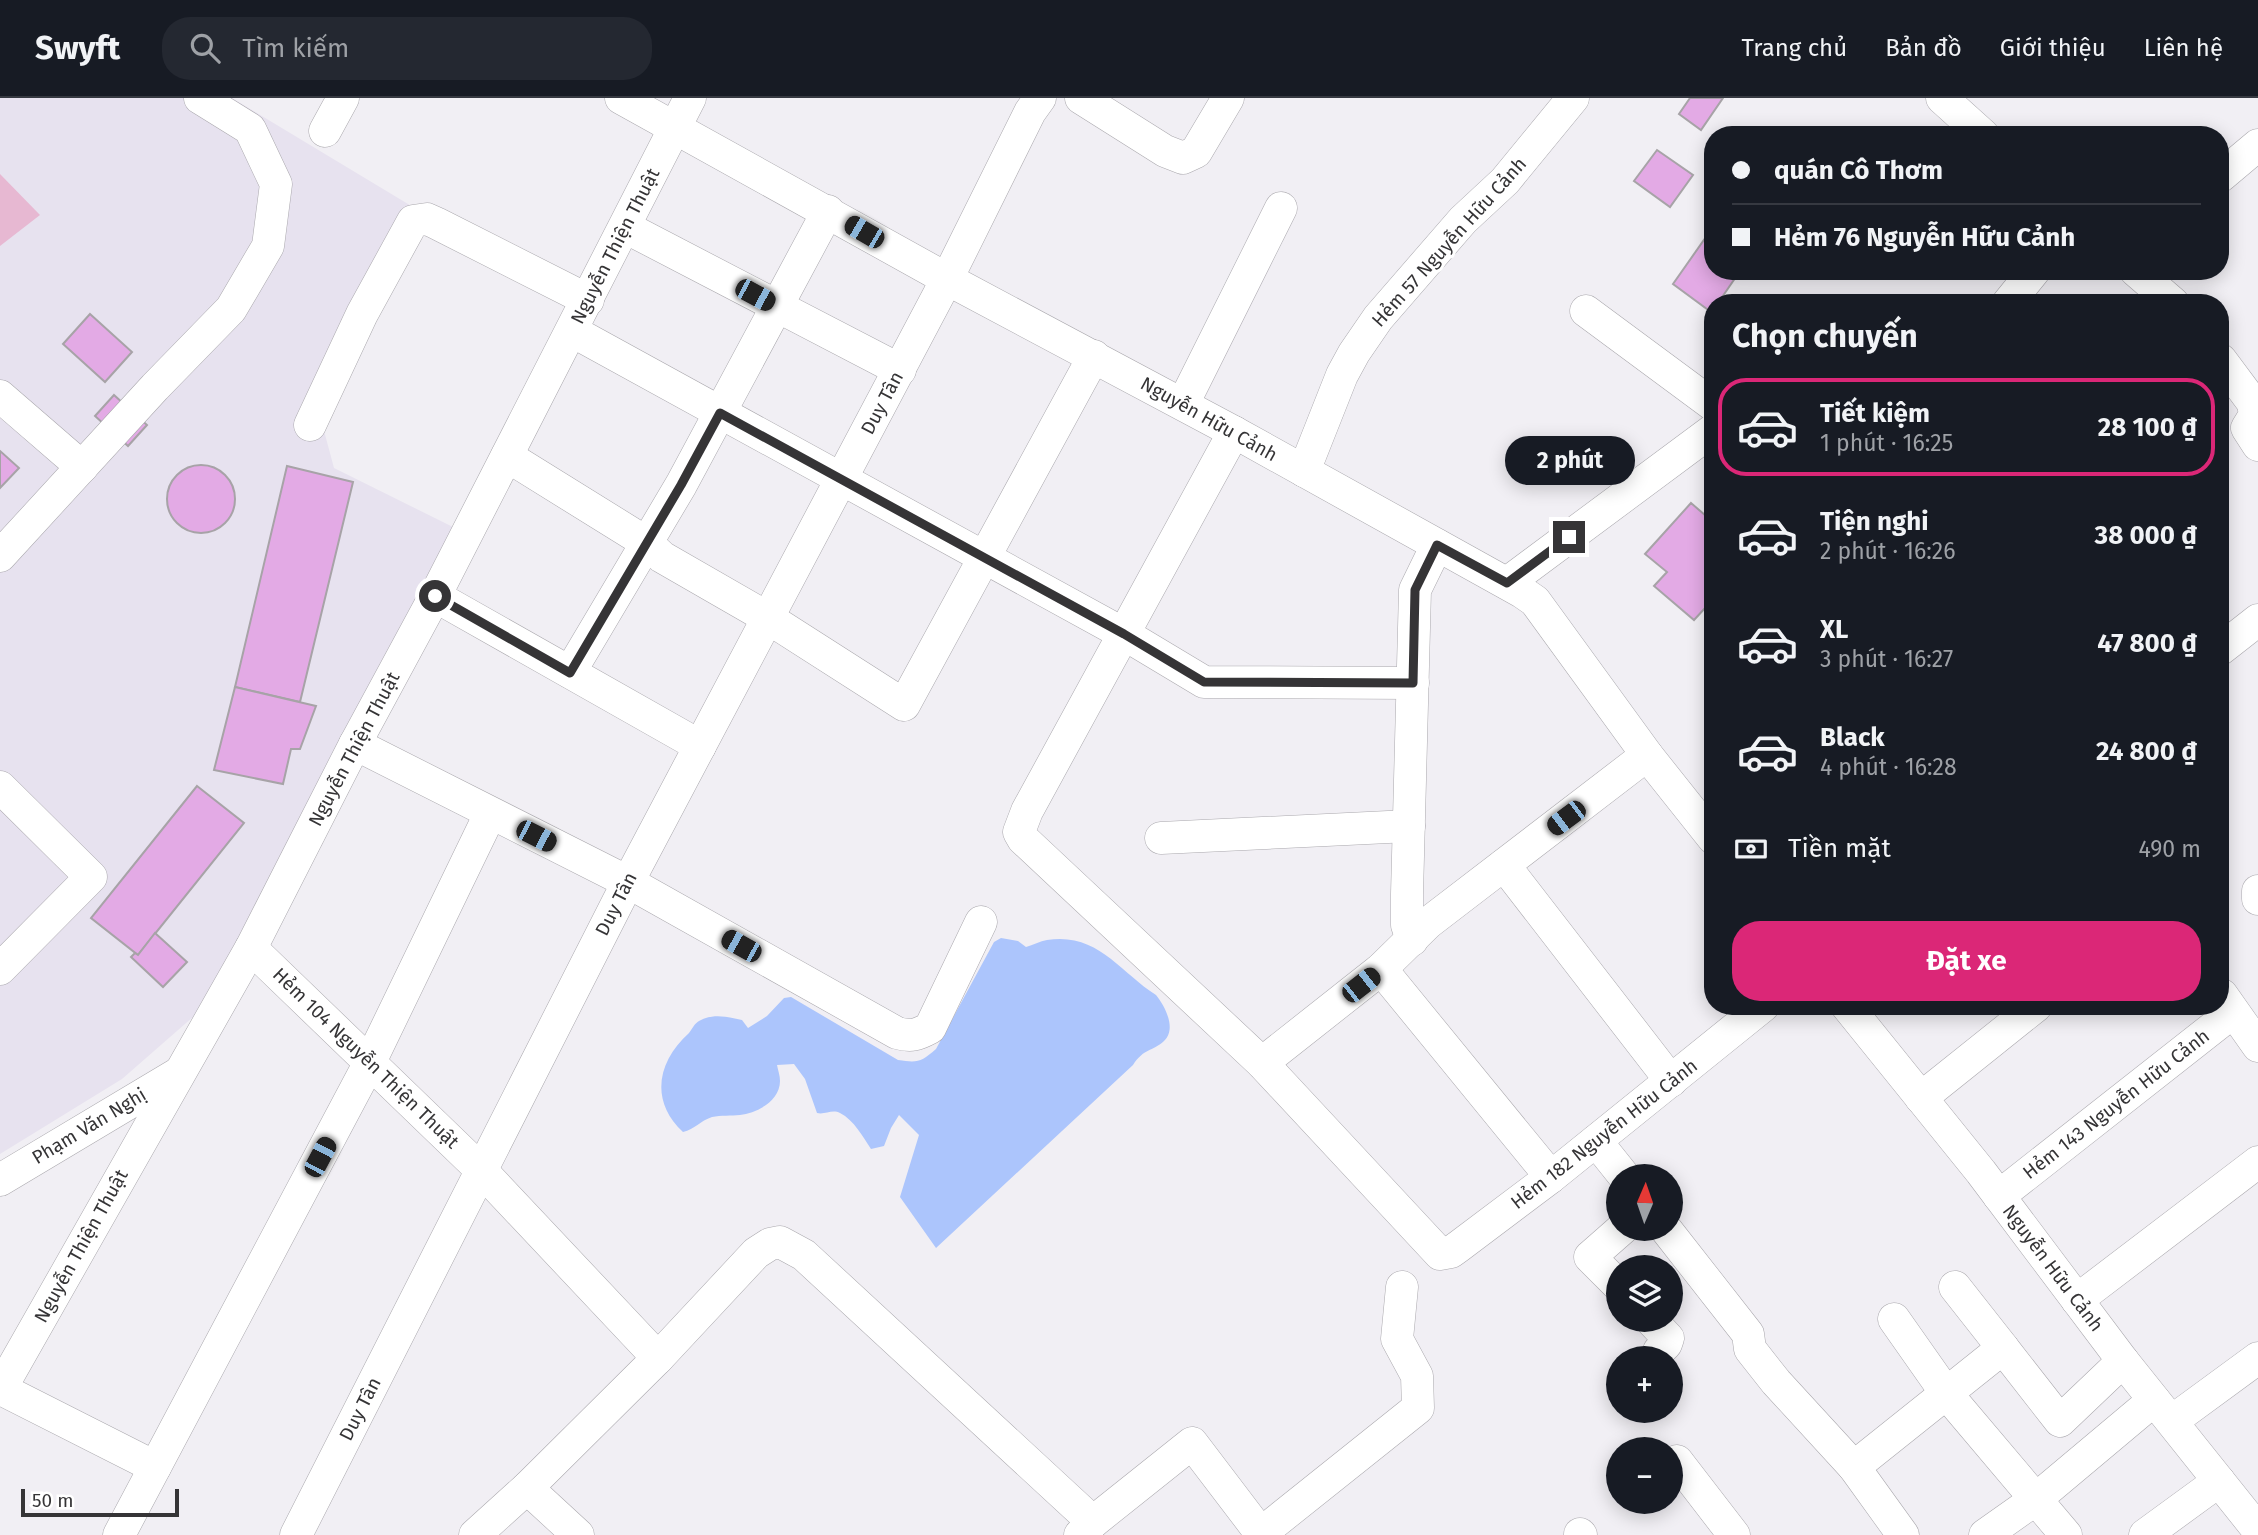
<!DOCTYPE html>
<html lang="vi">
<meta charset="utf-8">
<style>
body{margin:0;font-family:"Fira Sans",sans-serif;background:#242831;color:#f1f3f6;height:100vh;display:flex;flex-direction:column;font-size:26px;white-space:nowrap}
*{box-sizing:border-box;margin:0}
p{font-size:23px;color:#9ea1a6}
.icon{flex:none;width:38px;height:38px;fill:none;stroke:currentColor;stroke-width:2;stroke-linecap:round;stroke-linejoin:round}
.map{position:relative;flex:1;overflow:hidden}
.sheet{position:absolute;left:1704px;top:196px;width:525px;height:721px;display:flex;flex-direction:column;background:#171b24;border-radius:28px;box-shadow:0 4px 18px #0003}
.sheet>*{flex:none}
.hud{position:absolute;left:1704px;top:28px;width:525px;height:154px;border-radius:28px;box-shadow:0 4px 18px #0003;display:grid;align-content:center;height:154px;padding:0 28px;background:#171b24}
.needle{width:46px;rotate:2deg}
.tools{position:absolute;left:1606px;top:1066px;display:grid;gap:14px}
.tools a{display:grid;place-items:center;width:77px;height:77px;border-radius:50%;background:#171b24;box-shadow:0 4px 18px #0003;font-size:35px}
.scale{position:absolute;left:21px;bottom:18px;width:158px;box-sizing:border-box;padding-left:7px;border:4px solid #353436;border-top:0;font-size:19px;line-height:24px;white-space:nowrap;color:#353436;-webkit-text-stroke:5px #fff;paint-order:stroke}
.end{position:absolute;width:32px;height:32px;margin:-16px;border:9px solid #353436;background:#fff;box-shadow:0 0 0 4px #fff}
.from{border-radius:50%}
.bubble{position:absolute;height:49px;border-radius:24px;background:#171b24;box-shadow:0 4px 18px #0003;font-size:23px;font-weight:700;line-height:49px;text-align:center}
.car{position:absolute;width:21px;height:42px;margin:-21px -10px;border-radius:9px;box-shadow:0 0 5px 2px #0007;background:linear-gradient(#222 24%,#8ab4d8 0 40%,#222 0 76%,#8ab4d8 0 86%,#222 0)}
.hud b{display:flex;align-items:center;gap:24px;height:66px;font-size:26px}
.hud b+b{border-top:2px solid #363941}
.hud i{width:18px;height:18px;background:#f1f3f6}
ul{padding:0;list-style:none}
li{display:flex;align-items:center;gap:21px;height:98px;margin:0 14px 10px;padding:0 14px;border:4px solid transparent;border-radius:28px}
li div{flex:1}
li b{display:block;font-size:26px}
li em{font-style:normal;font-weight:700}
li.active{border-color:#db2777}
li>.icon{width:63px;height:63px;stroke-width:1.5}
h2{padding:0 28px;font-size:32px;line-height:84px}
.pay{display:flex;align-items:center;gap:18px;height:77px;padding:0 28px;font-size:26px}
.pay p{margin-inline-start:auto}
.primary-button{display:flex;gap:14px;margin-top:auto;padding:14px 28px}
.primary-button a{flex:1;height:80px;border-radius:28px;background:#db2777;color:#fff;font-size:28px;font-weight:700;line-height:80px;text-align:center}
header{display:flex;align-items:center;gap:42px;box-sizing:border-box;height:98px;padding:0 35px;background:#171b24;border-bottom:2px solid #363941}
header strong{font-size:33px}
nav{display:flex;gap:38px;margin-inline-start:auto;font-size:24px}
.search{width:490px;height:63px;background:#242831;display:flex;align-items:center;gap:18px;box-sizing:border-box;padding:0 24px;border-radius:28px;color:#9ea1a6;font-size:26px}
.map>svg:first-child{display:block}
.built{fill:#e7e2ef}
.green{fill:#e7b8d2}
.water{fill:#acc5fc}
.building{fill:#e3aae5;stroke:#a7a3a7;stroke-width:2}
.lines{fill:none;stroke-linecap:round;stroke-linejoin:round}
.minor-casing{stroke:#aaa8ad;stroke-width:33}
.minor{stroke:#fff;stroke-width:32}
.route{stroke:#353436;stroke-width:9}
.labels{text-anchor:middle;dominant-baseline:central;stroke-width:6;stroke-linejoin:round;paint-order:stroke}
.street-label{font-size:19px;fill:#353436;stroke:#fff}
</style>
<header>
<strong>Swyft</strong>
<div class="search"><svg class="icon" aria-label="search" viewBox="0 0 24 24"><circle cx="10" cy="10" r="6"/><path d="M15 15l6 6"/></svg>Tìm kiếm</div>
<nav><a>Trang chủ</a><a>Bản đồ</a><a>Giới thiệu</a><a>Liên hệ</a></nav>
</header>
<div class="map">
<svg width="2258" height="1437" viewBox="0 0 2258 1437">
<rect width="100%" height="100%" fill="#f1eff4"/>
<polygon class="built" points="0,0 232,0 418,112 323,329 334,370 455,430 209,905 122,981 0,1056"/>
<polygon class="green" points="0,76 40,117 0,148"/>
<path class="water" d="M 1001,840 L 1018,843 L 1026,849 C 1033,847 1040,843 1047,842 C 1097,834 1119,873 1156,897 C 1165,908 1177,931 1164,943 C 1152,954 1144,950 1133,967 L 936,1150 L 900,1099 L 919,1037 L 899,1017 L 891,1030 L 884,1048 L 871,1051 C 863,1039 854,1022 840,1015 C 832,1011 825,1017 817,1015 L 805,981 L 794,966 L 777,967 C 778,972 780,978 780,983 C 780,1003 757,1015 740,1017 C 731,1018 721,1017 712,1019 C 700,1023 695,1031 683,1034 C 649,1002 658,963 689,935 C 692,931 695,925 699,923 C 713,915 728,919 742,922 L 748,930 L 767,918 L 784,900 L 791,899 L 898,962 C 918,965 921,964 936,951 L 994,844 Z"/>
<g class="building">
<polygon points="1690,0 1723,0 1701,32 1679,16"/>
<polygon points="1657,52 1693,77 1670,109 1634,83"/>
<polygon points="1713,129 1713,173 1740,173 1718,205 1713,205 1711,214 1673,186"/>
<polygon points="90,216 132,254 105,284 63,246"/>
<polygon points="114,297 147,327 128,348 95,318"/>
<polygon points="0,353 19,370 0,390"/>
<circle cx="201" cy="401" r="34"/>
<polygon points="287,368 353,384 300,604 235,589"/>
<polygon points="1691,405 1713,424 1713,515 1706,509 1694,522 1654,488 1667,474 1645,456"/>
<polygon points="235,589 316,608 300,651 291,651 283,686 214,672"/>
<polygon points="197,688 244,725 138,857 91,820"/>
<polygon points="155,835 187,864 163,889 131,859 135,855 138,857"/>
</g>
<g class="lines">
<defs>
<g id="minor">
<polyline points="621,0 947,181 1234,334 1522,494 1535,503 1647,657 1713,740"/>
<polyline points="1081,0 1165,53 1183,60 1196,54 1228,0"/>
<polyline points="1942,0 1983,37"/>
<polyline points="325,33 343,0"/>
<polyline points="2221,78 2258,47"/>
<polyline points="625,129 900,272"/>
<polyline points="2136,173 2173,205"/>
<polyline points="2008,205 2034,173"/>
<polyline points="1586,213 1713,307"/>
<polyline points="572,233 1124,536 1204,584 1413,585"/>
<polyline points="2221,262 2253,305 2255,317 2247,330 2258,347"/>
<polyline points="0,298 82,369"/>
<polyline points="1183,306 1281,110"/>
<polyline points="310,327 362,216 413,123 427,121 436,125 588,202"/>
<polyline points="1234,334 1027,713 1019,734 1023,741 1262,965 1440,1156 1451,1154 1458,1149 1551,1079 1763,908"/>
<polyline points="507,358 647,445 662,459 768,520 904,607 1094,258"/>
<polyline points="1304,373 1342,277 1354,255 1378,220 1463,122 1505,83 1573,0"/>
<polyline points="0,458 155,289 231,211 268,148 276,86 250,31 200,0"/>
<polyline points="1507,485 1713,332"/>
<polyline points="435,498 700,648"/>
<polyline points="2221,551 2258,522"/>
<polyline points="570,574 681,387 828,113"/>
<path d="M 355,646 L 628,784 L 897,935 C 911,939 917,937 930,930 L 981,824"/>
<polyline points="0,689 91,779 0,871"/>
<polyline points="1161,740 1409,728"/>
<polyline points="1504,767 1671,983"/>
<polyline points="2258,793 2258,801"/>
<polyline points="1412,842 1407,827 1407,796 1415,492 1437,447"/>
<polyline points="251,850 480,1071 658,1260 756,1155 770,1146 780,1144 804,1157 1093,1424"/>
<polyline points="1381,871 1551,1079"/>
<polyline points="2222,897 2258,948"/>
<polyline points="1847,908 1981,1074 2123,1263 2258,1432"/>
<polyline points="1262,965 1381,871 1428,825 1647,657"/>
<polyline points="1921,1000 2036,908"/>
<polyline points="1596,1043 1624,1078"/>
<polyline points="0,1082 179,975"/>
<polyline points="1999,1098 2233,914"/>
<polyline points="1665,1130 1748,1236 1750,1251 1776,1284 1854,1369 1903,1437"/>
<polyline points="1619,1188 1590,1159 1623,1130"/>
<polyline points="1955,1189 2003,1250"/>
<polyline points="2077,1202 2258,1064"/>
<polyline points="1894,1221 1946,1295 2066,1437"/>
<polyline points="1651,1222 1668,1240 1666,1246 1659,1253"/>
<polyline points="1,1291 155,1369"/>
<polyline points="0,1292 251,850 355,646 435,498 690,0"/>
<polyline points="2172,1323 2258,1260"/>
<polyline points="1677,1363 1734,1437"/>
<polyline points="1854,1369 2003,1250 2060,1323 2123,1263"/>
<polyline points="527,1390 578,1437"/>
<polyline points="1580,1436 1581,1437"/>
<polyline points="119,1437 370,964 490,716"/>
<polyline points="296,1437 628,784 947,181 1030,14 1040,0"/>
<polyline points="475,1437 527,1390 658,1260"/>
<polyline points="1080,1437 1093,1424 1192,1345 1262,1437"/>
<polyline points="1259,1437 1418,1310 1417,1278 1397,1241 1402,1189"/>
<polyline points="1985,1437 2036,1401 2154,1302"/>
<polyline points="2145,1437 2219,1383"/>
</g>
</defs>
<use href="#minor" class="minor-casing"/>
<use href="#minor" class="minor"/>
</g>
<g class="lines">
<polyline class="route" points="435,498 570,575 681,387 720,315 1124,536 1204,584 1413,585 1415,492 1437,447 1507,485 1569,439"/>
</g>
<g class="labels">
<g class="street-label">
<text transform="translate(1449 144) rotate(-48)">Hẻm 57 Nguyễn Hữu Cảnh</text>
<text transform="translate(615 148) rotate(-63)">Nguyễn Thiện Thuật</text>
<text transform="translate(882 305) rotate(-62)">Duy Tân</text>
<text transform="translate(1209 321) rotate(29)">Nguyễn Hữu Cảnh</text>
<text transform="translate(354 651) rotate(-62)">Nguyễn Thiện Thuật</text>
<text transform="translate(616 806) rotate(-63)">Duy Tân</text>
<text transform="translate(366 960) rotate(44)">Hẻm 104 Nguyễn Thiện Thuật</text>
<text transform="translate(2116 1006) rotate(-38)">Hẻm 143 Nguyễn Hữu Cảnh</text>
<text transform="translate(89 1028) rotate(-31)">Phạm Văn Nghị</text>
<text transform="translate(1604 1036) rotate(-38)">Hẻm 182 Nguyễn Hữu Cảnh</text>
<text transform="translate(81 1148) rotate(-61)">Nguyễn Thiện Thuật</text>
<text transform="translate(2053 1170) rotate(53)">Nguyễn Hữu Cảnh</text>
<text transform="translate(360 1311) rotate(-63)">Duy Tân</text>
</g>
</g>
</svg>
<div class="tools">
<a><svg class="needle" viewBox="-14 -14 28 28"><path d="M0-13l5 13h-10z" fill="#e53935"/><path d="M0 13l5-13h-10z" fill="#9ea1a6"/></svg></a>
<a><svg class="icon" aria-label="layers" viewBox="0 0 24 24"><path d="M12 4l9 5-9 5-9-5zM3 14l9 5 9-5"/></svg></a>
<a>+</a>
<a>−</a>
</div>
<div class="scale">50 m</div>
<i class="end from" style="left:435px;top:498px"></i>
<i class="end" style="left:1569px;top:439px"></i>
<div class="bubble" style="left:1505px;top:338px;width:130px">2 phút</div>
<i class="car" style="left:864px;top:134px;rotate:300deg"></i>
<i class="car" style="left:755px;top:197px;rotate:118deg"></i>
<i class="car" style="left:1566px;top:720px;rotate:233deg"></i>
<i class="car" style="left:536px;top:738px;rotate:117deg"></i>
<i class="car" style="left:741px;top:848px;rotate:299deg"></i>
<i class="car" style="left:1361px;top:887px;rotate:52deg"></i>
<i class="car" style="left:320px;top:1059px;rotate:28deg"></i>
<div class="hud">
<b><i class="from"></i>quán Cô Thơm</b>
<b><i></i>Hẻm 76 Nguyễn Hữu Cảnh</b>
</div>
<section class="sheet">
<h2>Chọn chuyến</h2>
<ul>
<li class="active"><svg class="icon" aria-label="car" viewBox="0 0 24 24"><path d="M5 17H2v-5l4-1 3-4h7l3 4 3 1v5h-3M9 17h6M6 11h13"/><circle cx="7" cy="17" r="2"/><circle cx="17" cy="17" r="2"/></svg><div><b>Tiết kiệm</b><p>1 phút · 16:25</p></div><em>28 100 ₫</em></li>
<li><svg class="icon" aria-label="car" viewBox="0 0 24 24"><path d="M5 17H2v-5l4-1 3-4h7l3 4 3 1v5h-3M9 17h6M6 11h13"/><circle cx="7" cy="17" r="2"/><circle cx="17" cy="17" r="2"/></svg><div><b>Tiện nghi</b><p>2 phút · 16:26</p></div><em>38 000 ₫</em></li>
<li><svg class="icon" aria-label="car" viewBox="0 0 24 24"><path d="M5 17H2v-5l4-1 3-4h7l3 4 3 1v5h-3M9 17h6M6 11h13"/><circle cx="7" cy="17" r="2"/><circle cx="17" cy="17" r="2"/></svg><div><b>XL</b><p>3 phút · 16:27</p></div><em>47 800 ₫</em></li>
<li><svg class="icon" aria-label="car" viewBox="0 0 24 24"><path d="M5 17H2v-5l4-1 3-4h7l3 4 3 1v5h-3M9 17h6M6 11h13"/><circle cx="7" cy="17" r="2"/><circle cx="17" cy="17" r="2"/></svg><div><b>Black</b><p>4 phút · 16:28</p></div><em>24 800 ₫</em></li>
</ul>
<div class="pay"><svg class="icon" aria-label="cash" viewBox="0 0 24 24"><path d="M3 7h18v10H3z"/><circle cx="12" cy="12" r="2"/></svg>Tiền mặt<p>490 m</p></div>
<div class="primary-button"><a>Đặt xe</a></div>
</section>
</div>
